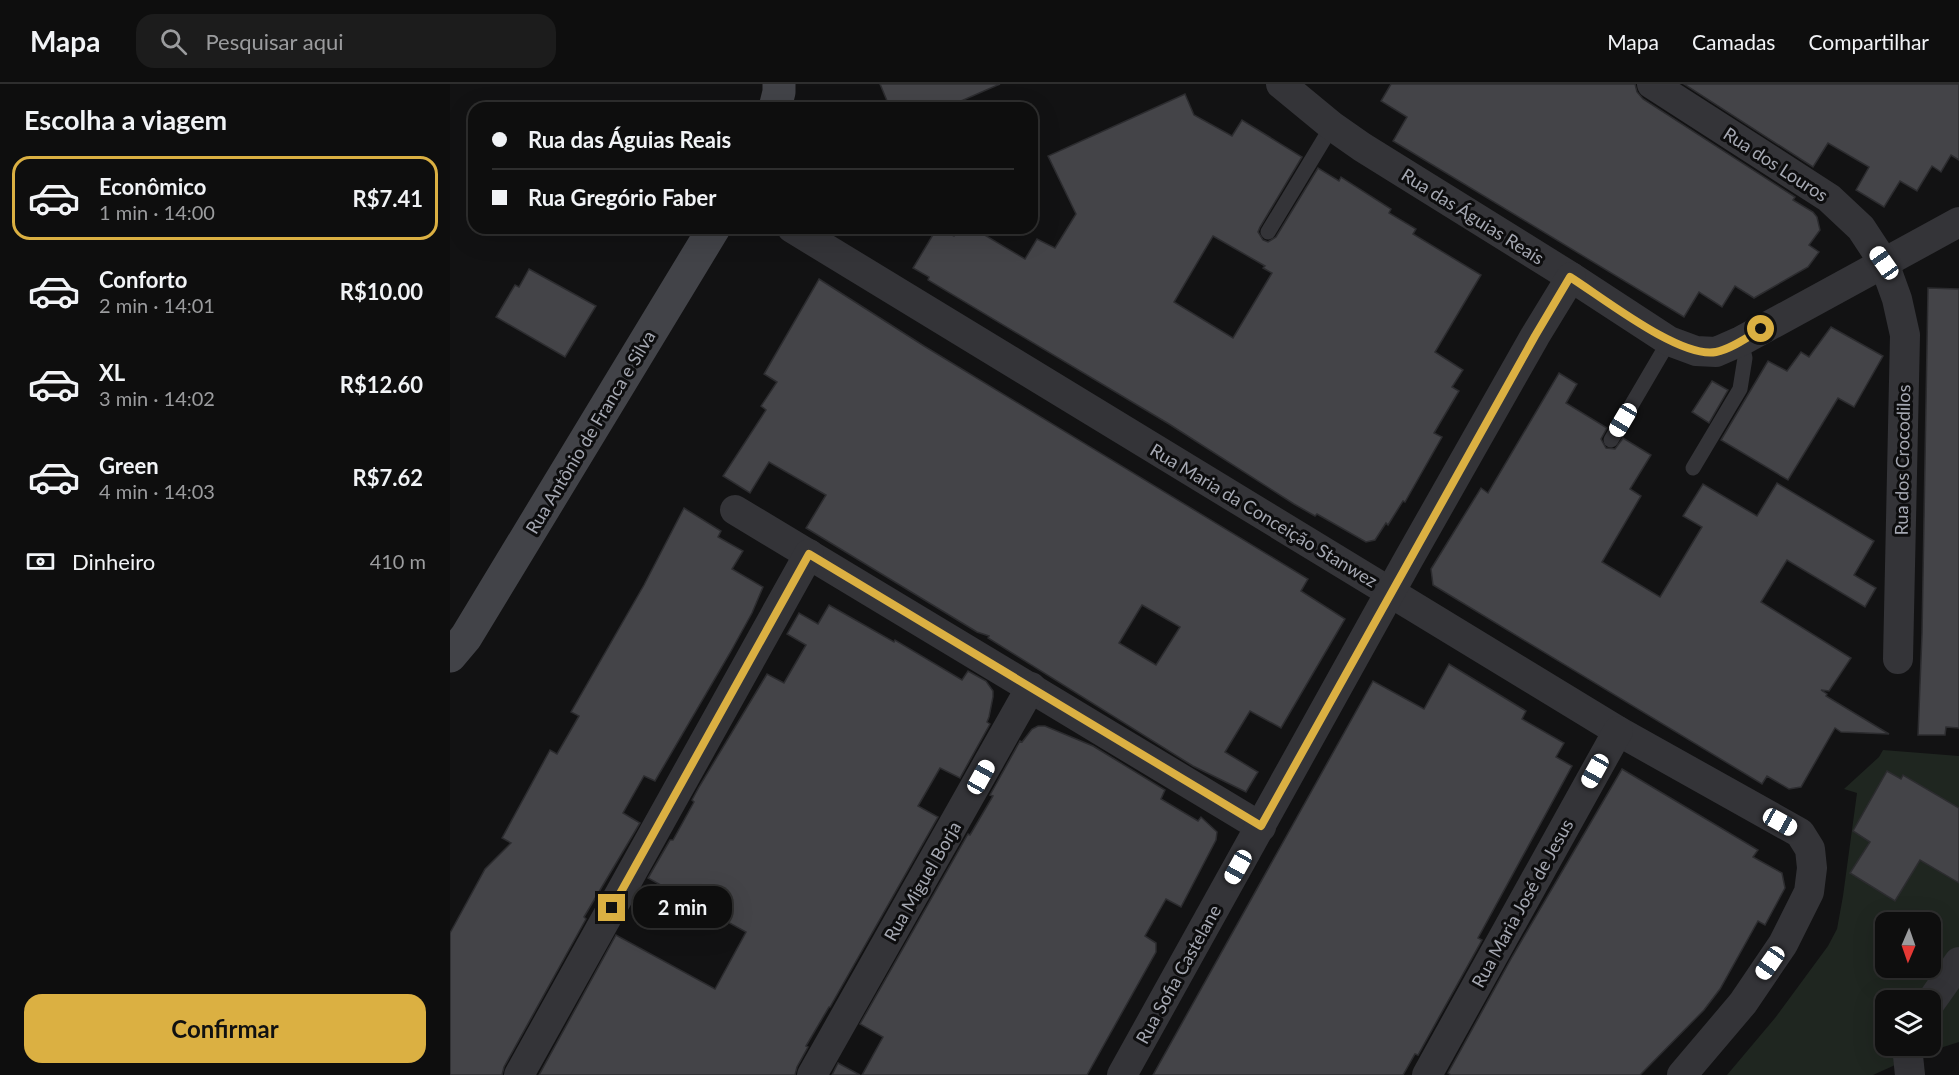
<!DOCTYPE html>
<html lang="pt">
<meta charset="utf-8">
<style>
body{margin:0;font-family:Lato,sans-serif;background:#1c1c1c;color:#f1f3f6;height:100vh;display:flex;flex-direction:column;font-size:22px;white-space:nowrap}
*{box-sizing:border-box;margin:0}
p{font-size:20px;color:#9b9c9e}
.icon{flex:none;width:33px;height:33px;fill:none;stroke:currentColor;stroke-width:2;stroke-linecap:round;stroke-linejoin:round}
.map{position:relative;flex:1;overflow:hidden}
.details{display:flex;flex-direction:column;background:#0e0e0e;width:450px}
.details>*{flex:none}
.guide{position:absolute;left:18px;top:18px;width:570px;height:132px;border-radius:18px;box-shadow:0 6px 24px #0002,0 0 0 2px #2e2e2e;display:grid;align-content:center;height:132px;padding:0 24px;background:#0e0e0e}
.needle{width:39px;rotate:182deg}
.fabs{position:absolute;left:1425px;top:828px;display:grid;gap:12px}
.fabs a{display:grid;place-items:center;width:66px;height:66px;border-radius:12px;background:#0e0e0e;box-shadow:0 6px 24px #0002,0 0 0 2px #2e2e2e;font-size:30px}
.end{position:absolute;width:27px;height:27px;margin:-14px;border:8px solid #dbb042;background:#111;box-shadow:0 0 0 3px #111}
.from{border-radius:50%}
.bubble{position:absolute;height:42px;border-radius:18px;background:#0e0e0e;box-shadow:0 6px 24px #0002,0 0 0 2px #2e2e2e;font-size:20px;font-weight:700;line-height:42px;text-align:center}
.car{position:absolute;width:18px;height:36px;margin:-18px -9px;border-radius:8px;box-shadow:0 0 4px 2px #0007;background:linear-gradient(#fff 24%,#345 0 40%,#fff 0 76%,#345 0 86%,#fff 0)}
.guide b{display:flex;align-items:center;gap:21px;height:57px;font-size:22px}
.guide b+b{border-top:2px solid #2e2e2e}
.guide i{width:15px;height:15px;background:#f1f3f6}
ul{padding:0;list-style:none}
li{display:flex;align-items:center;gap:18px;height:84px;margin:0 12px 9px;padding:0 12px;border:3px solid transparent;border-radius:18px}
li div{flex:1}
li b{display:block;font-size:22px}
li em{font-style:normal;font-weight:700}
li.on{border-color:#dbb042}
li>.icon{width:54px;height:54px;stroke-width:1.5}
h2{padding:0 24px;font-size:27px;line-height:72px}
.pay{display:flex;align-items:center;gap:15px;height:66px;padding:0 24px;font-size:22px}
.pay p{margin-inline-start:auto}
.cta{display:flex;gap:12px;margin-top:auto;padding:12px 24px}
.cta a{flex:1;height:69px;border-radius:18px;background:#dbb042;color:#111;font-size:24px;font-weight:700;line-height:69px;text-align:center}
header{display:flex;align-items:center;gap:36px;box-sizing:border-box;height:84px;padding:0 30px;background:#0e0e0e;border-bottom:2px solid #2e2e2e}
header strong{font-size:28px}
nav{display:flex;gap:33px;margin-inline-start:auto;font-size:21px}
.search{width:420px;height:54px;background:#1c1c1c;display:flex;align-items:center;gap:15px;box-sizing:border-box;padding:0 21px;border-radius:18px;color:#9b9c9e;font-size:22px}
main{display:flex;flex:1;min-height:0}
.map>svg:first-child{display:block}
.green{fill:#1f2620;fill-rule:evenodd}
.building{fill:#444448;stroke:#2c2c2f;stroke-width:1.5;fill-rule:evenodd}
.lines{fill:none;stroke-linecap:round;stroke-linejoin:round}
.service{stroke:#343438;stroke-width:15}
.minor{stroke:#343438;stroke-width:30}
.secondary{stroke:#424348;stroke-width:33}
.route{stroke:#dbb042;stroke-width:8}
.labels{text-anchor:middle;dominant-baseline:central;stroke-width:6;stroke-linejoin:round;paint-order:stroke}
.street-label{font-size:18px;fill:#a5a8b2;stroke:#0d0d0e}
</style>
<header>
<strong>Mapa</strong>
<div class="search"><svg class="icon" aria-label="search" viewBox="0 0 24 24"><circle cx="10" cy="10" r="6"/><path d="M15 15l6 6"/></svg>Pesquisar aqui</div>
<nav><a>Mapa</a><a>Camadas</a><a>Compartilhar</a></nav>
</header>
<main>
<section class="details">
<h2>Escolha a viagem</h2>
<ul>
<li class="on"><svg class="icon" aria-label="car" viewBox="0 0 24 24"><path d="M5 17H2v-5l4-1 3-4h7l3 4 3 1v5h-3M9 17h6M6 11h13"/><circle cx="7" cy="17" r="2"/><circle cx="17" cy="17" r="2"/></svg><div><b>Econômico</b><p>1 min · 14:00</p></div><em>R$7.41</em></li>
<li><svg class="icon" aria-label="car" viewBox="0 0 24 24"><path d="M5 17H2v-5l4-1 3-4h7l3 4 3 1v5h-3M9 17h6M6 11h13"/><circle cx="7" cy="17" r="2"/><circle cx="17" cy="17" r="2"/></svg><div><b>Conforto</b><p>2 min · 14:01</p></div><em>R$10.00</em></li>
<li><svg class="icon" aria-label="car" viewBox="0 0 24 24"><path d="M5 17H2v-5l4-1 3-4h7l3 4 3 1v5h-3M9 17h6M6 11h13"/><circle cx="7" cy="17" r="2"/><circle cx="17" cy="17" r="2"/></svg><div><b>XL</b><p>3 min · 14:02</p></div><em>R$12.60</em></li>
<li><svg class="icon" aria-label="car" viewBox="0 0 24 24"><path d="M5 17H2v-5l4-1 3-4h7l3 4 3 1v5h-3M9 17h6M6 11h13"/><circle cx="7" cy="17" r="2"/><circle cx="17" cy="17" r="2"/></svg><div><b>Green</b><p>4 min · 14:03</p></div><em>R$7.62</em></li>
</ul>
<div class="pay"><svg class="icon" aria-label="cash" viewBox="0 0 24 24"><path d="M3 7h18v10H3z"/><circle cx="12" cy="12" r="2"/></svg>Dinheiro<p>410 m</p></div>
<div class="cta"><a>Confirmar</a></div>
</section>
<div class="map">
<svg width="1509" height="991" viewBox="0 0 1509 991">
<rect width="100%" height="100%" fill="#121213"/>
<path class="green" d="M 1433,666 L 1509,672 L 1509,958 L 1465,972 L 1423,991 L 1277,991 L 1325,934 L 1378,862 L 1387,845 L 1393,812 L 1407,709 L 1394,705 L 1429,673 ZM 1436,838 L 1480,838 L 1480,884 L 1436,884 ZM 1436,916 L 1480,916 L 1480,962 L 1436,962 Z"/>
<g class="building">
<polygon points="430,0 550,0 495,24 440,24"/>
<polygon points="941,0 1185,0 1187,8 1193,15 1345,113 1343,116 1363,128 1367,133 1370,146 1359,161 1369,168 1358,183 1304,214 1285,202 1272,223 1249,208 1234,233 943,57 957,33 931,17"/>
<polygon points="1234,0 1509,0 1509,76 1501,71 1491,88 1482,82 1467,107 1450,97 1434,123 1406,106 1419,83 1378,59 1363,83"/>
<path d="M 735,10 L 744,31 L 782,52 L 792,36 L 852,73 L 810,143 L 808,148 L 813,156 L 818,158 L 826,153 L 868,84 L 889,97 L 891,93 L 941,125 L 939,129 L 966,145 L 963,150 L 1031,191 L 985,268 L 1013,286 L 1002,303 L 1009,307 L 984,349 L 992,353 L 955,418 L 953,417 L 938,441 L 936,439 L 925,456 L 916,458 L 867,430 L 865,432 L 844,420 L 719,340 L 478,196 L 479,193 L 463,184 L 487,144 L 504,152 L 509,144 L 523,144 L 575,175 L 587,155 L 605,164 L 626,130 L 598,72 ZM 763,152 L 815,182 L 813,184 L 822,189 L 783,254 L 724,218 Z"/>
<polygon points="79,185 146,222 115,273 46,233 65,201 69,203"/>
<path d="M 369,195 L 474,262 L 858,495 L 851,507 L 895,535 L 831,644 L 800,627 L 775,668 L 808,688 L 796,708 L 743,682 L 538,554 L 539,552 L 527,548 L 356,444 L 376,411 L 319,378 L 300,409 L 273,392 L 316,326 L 311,322 L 327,298 L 314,290 ZM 692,521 L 730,543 L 706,581 L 669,559 Z"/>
<polygon points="1478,204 1509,205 1509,644 1496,643 1495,651 1468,651 1472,550"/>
<polygon points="1381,243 1433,272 1404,323 1388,314 1338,396 1271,356 1318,277 1337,287 1351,268 1359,273"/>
<polygon points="1109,289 1127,300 1116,319 1157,344 1151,355 1156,364 1165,365 1173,354 1201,371 1180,405 1191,412 1152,478 1210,513 1252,443 1233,432 1253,400 1307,432 1327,399 1424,457 1404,491 1426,504 1415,523 1337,476 1311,518 1401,574 1379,607 1371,606 1377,610 1376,612 1439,650 1391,648 1385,644 1351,703 1339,705 1317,692 1312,700 983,501 981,485 1031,404 1038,409"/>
<polygon points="1262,297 1278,306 1259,339 1242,328"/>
<polygon points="234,424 271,447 268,453 293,467 282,485 313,503 302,529 280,569 205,697 194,692 173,729 190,739 134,833 136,835 54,983 52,991 0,991 0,849 35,785 61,759 52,754 100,666 107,670 129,632 121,628 194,501"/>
<polygon points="379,521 444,558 445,556 512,596 518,587 536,597 543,607 543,613 539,633 537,638 540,640 510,694 490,684 468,722 488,733 380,923 379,923 356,962 358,963 347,983 345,991 89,991 166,851 265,905 296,848 198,794 220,756 223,756 244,718 242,716 249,703 317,590 334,599 356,561 337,550 349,529 368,540"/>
<polygon points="999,580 1076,627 1072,635 1114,659 1106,673 1122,682 1028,854 1032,856 968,971 965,970 953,991 703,991 923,597 974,625"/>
<polygon points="588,642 595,642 643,662 715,706 711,715 748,737 751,733 767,748 766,756 731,823 716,815 695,852 706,859 706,868 637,991 412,991 433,953 410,940 518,750 520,751 543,712 540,711 570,657 572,658 582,645"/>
<polygon points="1172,685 1308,766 1303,773 1332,789 1335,804 1315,841 1308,837 1270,905 1254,926 1190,991 1001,991 998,989 1062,873"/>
<polygon points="1437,687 1451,695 1453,691 1509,724 1509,799 1470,776 1445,817 1400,789 1420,758 1403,747"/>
<polygon points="388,979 410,991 382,991"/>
</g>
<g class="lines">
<g class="service">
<polyline points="818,148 882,42"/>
<polyline points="1161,356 1219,257"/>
<polyline points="1243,384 1290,305 1295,274 1291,257"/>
</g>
<g class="minor">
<polyline points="831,0 882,42 912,63 1121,193 1219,257 1246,267 1266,268 1291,257 1509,138"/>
<polyline points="1202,0 1379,114 1411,144 1434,179 1447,215 1455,251 1448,575"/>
<polyline points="342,144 1168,647 1350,749 1360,765 1362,784 1359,808 1333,860 1293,919 1232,991"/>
<polyline points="285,426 811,743"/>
<polyline points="1480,919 1509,878"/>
<polyline points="1457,962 1460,991"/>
<polyline points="69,991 359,470"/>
<polyline points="362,991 581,603"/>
<polyline points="672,991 958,476 1085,252 1121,193"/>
<polyline points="977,991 1168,647"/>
</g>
<g class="secondary">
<polyline points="325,24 329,8 329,0"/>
<polyline points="0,572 16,553 264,144"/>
</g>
</g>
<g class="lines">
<path class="route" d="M 162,824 L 359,470 L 811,742 L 1085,252 L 1120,193 C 1152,213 1230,275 1266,268 C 1281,265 1298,253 1311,245"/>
</g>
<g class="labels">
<g class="street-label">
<text transform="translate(1326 80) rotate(33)">Rua dos Louros</text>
<text transform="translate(1023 132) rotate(32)">Rua das Águias Reais</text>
<text transform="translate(140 348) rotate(-59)">Rua Antônio de Franca e Silva</text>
<text transform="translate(1452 376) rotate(-89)">Rua dos Crocodilos</text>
<text transform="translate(814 431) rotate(31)">Rua Maria da Conceição Stanwez</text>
<text transform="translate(472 797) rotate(-60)">Rua Miguel Borja</text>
<text transform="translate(1072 819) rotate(-61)">Rua Maria José de Jesus</text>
<text transform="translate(728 890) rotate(-61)">Rua Sofia Castelane</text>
</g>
</g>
</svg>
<div class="fabs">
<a><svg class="needle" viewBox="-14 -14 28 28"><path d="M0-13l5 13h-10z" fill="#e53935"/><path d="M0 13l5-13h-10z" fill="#9b9c9e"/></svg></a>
<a><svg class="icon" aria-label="layers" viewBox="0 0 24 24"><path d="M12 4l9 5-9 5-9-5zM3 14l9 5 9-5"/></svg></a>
</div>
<i class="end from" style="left:1311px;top:245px"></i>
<i class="end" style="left:162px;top:824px"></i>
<div class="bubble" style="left:183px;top:802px;width:99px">2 min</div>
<i class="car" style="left:1434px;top:179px;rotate:325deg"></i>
<i class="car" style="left:1173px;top:336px;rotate:211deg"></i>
<i class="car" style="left:1145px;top:687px;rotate:209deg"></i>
<i class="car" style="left:531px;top:693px;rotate:29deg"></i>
<i class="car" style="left:1330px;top:738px;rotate:119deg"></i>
<i class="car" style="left:788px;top:783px;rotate:209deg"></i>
<i class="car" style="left:1320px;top:879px;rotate:215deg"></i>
<div class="guide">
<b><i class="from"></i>Rua das Águias Reais</b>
<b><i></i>Rua Gregório Faber</b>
</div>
</div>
</main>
